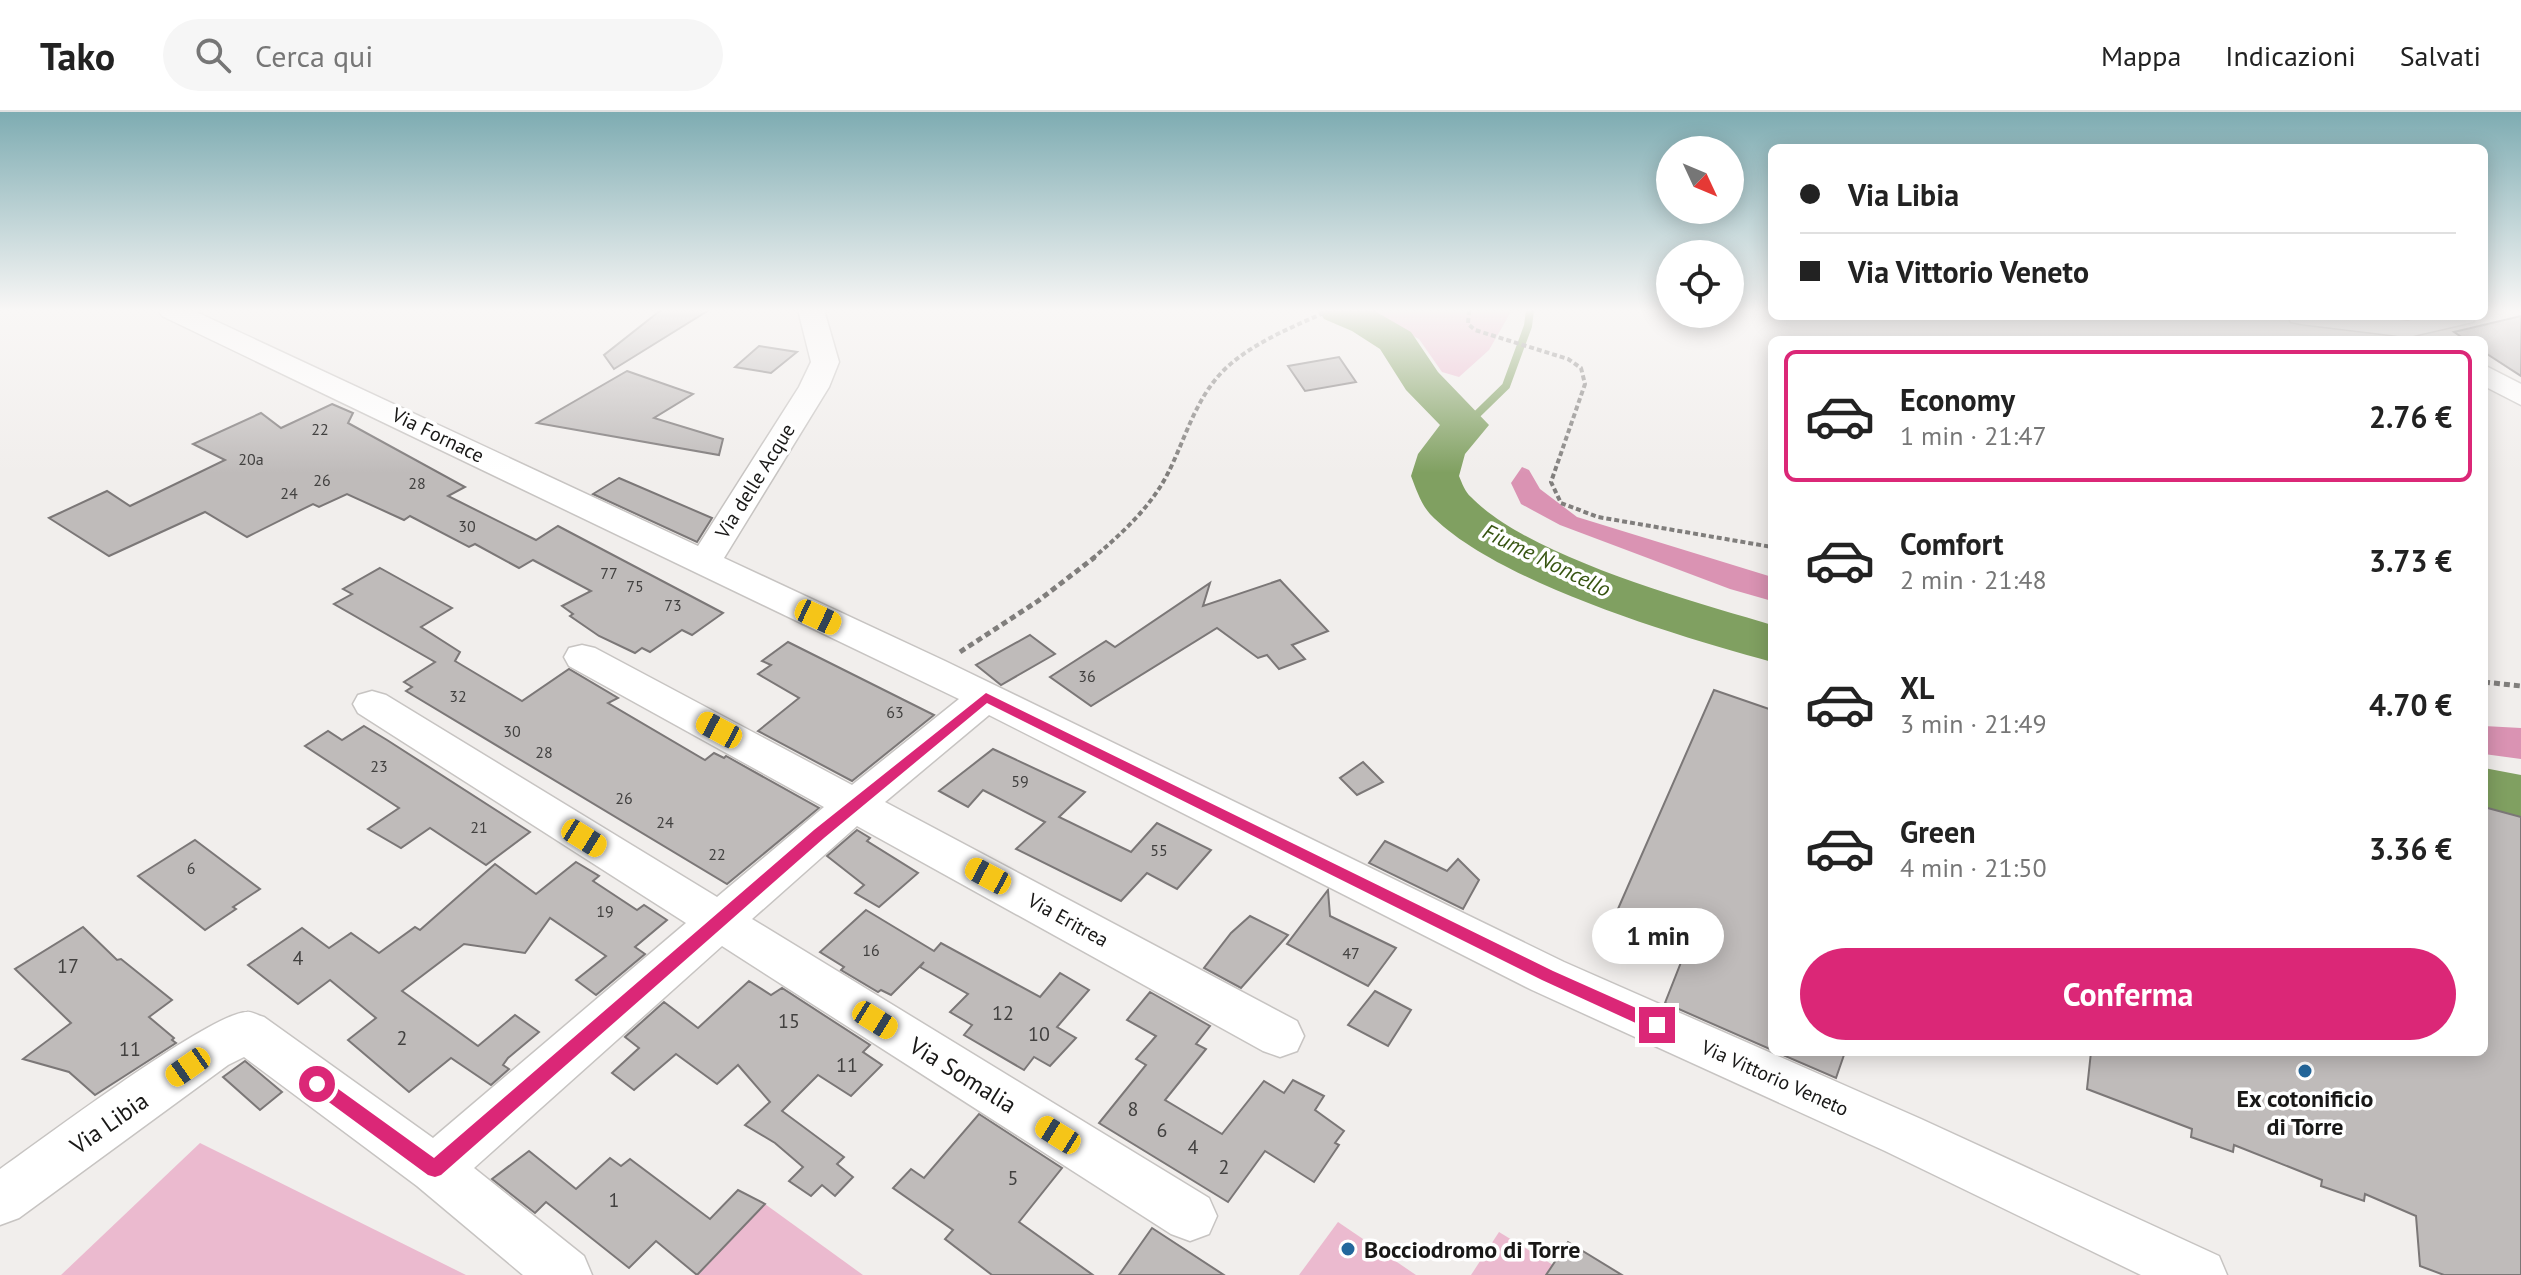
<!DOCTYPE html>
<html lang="it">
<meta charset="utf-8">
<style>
body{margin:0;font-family:"PT Sans",sans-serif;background:#f6f6f6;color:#222;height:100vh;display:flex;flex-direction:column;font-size:30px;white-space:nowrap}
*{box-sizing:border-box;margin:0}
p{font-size:26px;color:#767676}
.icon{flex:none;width:44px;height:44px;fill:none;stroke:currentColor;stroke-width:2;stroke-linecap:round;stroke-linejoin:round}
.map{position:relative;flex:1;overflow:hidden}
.side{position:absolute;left:1768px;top:224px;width:720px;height:720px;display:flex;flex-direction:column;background:#fff;border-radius:12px;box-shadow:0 4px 20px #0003}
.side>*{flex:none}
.banner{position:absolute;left:1768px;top:32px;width:720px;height:176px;border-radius:12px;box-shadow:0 4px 20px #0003;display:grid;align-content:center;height:176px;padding:0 32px;background:#fff}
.needle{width:52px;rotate:134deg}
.tools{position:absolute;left:1656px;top:24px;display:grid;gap:16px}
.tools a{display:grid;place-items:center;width:88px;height:88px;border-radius:50%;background:#fff;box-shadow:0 4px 20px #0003;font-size:40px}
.end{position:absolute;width:36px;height:36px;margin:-18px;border:10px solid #db2777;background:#fff;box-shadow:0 0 0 4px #fff}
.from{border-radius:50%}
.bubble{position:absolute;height:56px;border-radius:28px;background:#fff;box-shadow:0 4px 20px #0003;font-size:26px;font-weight:800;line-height:56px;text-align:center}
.car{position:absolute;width:24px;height:48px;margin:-24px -12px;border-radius:10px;box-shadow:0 0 6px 2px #0007;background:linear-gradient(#f5c518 24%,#345 0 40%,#f5c518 0 76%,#345 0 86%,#f5c518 0)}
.banner b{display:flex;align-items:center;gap:28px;height:76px;font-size:30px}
.banner b+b{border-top:2px solid #e0e0e0}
.banner i{width:20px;height:20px;background:#222}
ul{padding:14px 0 0;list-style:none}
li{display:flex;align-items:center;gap:24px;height:132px;margin:0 16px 12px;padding:0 16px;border:4px solid transparent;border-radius:12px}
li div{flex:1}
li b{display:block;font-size:30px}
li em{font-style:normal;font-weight:800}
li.selected{border-color:#db2777}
li>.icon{width:72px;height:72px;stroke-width:1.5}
.button{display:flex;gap:16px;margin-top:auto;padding:16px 32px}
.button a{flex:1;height:92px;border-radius:48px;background:#db2777;color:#fff;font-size:32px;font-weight:800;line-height:92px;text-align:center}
header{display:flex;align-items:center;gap:48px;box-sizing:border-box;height:112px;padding:0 40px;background:#fff;border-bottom:2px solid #e0e0e0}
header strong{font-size:38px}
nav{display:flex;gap:44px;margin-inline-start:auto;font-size:28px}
.search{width:560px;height:72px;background:#f6f6f6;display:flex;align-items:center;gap:20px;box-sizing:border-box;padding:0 28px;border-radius:44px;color:#767676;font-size:30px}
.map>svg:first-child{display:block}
.green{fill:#ebbacf}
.forest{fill:#da93b3}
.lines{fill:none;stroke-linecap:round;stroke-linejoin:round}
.stream{stroke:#80a061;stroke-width:8}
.river{fill:#80a061;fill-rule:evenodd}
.building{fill:#bfbbba;stroke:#7b7777;stroke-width:2}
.minor-casing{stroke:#c7c4c2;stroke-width:3}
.path-far1{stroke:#807e7c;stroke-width:4;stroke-dasharray:5 3;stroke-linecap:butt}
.path{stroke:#807e7c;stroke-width:5;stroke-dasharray:6 4;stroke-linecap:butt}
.minor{fill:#fff;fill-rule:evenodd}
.route{fill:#db2777}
.poi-dot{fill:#23679c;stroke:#fff;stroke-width:3}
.labels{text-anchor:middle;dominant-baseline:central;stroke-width:7;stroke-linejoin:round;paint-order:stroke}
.number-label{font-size:16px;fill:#424140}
.street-label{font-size:20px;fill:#191817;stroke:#fff}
.near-number-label{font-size:20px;fill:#424140}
.water-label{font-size:22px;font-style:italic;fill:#385512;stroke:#fff}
.near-street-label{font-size:24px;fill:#191817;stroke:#fff}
.near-poi-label{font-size:24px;font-weight:bold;fill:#191817;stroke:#fff}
</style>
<header>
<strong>Tako</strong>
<div class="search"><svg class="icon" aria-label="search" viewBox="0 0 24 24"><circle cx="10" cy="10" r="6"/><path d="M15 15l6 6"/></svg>Cerca qui</div>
<nav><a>Mappa</a><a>Indicazioni</a><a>Salvati</a></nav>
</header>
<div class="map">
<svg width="2521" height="1163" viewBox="0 0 2521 1163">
<rect width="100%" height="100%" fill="#f1eeec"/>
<g class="green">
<polygon points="1360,198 1512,198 1489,238 1459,265 1442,260 1419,227"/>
<polygon points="200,1031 466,1163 61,1163"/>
<polygon points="765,1092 863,1163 698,1163"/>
<polygon points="1338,1110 1416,1163 1299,1163"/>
<polygon points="1499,1120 1553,1153 1548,1163 1471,1163"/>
</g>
<g class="forest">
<polygon points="1522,355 1529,358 1540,377 1577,405 1772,465 1772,489 1730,477 1560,413 1521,392 1511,371"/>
<polygon points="2484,614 2521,616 2521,647 2484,642"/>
</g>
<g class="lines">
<polyline class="stream" points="1466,313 1506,274 1528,214 1530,198"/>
<g class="river">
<path d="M 1318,198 L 1373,198 L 1411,220 L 1438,260 L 1489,313 L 1465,342 L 1459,364 C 1462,371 1465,380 1471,385 C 1529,445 1691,489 1772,513 L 1772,550 C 1680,525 1495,470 1430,402 C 1421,392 1416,377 1411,364 L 1418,342 L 1440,313 L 1406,278 L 1380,237 L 1352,219 L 1324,207 Z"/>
<polygon points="2484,656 2521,663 2521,709 2484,702"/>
</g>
</g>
<g class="building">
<polygon points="661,198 709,198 614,257 604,243"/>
<polygon points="2521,204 2521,264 2484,240 2484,228 2466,228 2454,220"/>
<polygon points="759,234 797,240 771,261 735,255"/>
<polygon points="1339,245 1356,270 1305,279 1288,254"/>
<polygon points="627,259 693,282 654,306 723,327 719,343 537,311"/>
<polygon points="332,292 353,301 348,311 465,375 448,384 536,428 558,414 723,501 692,523 682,518 650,540 642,536 635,541 599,524 570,504 573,502 562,494 591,479 533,448 519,456 475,432 469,435 410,404 404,408 347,382 319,395 313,392 247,425 205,400 109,444 49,406 107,379 130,394 225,348 193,332 261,301 281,316"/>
<polygon points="619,366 712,406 697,430 593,382"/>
<polygon points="380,456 452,496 421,515 460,540 455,549 522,589 569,557 618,586 608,591 705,648 714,641 724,646 726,644 819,696 727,772 406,579 412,575 404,570 435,550 334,492 352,482 343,477"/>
<polygon points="1280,468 1328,519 1292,533 1305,547 1279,557 1267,543 1258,546 1217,516 1091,594 1050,565 1106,529 1115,535 1210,471 1203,494"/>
<polygon points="1030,523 1055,542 1001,573 976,553"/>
<polygon points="788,530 934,603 852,669 758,619 799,586 758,562 771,553 762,549"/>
<polygon points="1714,578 1772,598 1772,938 1665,891 1687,835 1614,806"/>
<polygon points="364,614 387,628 530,720 486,753 430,716 401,736 368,717 399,696 305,634 328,619 342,628"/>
<polygon points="993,637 1085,680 1059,705 1131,740 1157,711 1211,738 1177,777 1147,761 1121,789 1016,737 1045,710 983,678 968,695 939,679"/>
<polygon points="1363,650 1383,670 1357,683 1340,666"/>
<polygon points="2484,695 2521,705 2521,1163 2444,1163 2420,1154 2416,1104 2365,1082 2364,1089 2321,1074 2322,1068 2234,1033 2233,1040 2191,1025 2192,1017 2087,977 2091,940 2484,940"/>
<polygon points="857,718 870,726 867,729 918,761 879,795 855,781 864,773 827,744"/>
<polygon points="195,728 260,777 233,795 236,797 205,818 138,764"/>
<polygon points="1385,729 1447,759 1458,747 1479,768 1463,797 1369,751"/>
<polygon points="576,750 599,764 593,769 637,798 644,793 667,808 635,835 645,842 596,883 576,868 606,844 550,806 525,841 464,832 402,879 478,934 515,903 539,920 508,946 503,953 509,957 491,973 451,946 409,980 348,928 376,906 330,868 298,892 248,853 302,816 329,836 351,821 379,841 415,815 420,818 495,752 536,782"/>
<polygon points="1328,778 1330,804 1396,836 1368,874 1287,832"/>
<polygon points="866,798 934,839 941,831 1040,885 1060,861 1089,878 1057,915 1076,926 1050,954 1034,945 1024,958 964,923 972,913 950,900 968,882 920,855 924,850 891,883 881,878 878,880 841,858 844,855 820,840"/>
<polygon points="1250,804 1288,823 1241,876 1204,856 1231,821"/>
<polygon points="83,815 117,848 121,847 172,888 149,905 174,926 172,928 176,931 95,983 69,960 23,947 71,911 15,857"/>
<polygon points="749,869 771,883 782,876 870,933 863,940 882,953 851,984 818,963 782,999 844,1045 837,1052 853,1065 835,1084 822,1073 811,1084 789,1069 803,1055 775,1031 745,1013 770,990 738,953 717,972 676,942 634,978 612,961 639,936 625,925 664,890 698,916"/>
<polygon points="1375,879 1411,898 1388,934 1348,913"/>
<polygon points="1150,880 1210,914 1196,932 1206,937 1165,988 1222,1022 1264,969 1284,981 1293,968 1324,984 1315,998 1344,1019 1335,1031 1339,1033 1314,1070 1265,1039 1228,1090 1099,1011 1146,953 1136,947 1156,924 1127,908"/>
<polygon points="1776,940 1845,940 1836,966"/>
<polygon points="245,949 282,980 260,998 223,965"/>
<polygon points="979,1002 1062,1056 1019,1110 1093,1163 992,1163 945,1127 953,1118 893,1076 911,1057 924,1066"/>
<polygon points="529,1039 576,1077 610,1046 621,1054 630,1047 710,1107 738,1078 765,1092 697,1163 656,1129 629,1156 546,1090 535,1101 492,1067"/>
<polygon points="1152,1116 1224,1163 1119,1163"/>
<polygon points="1568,1130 1622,1163 1546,1163"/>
</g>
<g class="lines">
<defs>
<g id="minor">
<path d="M 158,198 L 192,198 L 698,434 L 799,275 L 811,250 L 798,198 L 824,198 L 839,250 L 829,275 L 724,446 L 945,549 L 1564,850 L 1921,1007 L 2219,1144 L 2227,1163 L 2141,1163 L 1885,1039 L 1532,878 L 989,603 L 885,690 L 1297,909 L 1304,924 L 1297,939 L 1280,945 L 1263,939 L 857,714 L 752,807 L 1209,1086 L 1217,1104 L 1209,1122 L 1190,1129 L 1171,1122 L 722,834 L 474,1056 L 584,1144 L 592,1163 L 523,1163 L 417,1074 L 244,945 L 228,953 L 19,1106 L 0,1113 L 0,1057 C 39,1030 211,900 247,900 C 251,899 259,904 264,905 L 433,1026 L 686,811 L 358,601 L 353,592 L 358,583 L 372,579 L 386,583 L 717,785 L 824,695 L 569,554 L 564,545 L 569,536 L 582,533 L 595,536 L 852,673 L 959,587 L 162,204 Z"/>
<polygon points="2288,204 2368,204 2408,209 2428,204 2476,204 2473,210 2408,225 2301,212 2291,210"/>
<polygon points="2484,253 2521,272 2521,293 2484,274"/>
</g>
</defs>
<use href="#minor" class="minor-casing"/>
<g class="path-far1">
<polyline points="1469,198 1468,212 1475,218 1568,247 1581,256 1585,272 1551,370 1561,391 1598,405 1772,435"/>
<path d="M 1092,447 C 1120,423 1148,398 1166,365 C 1185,329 1194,288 1224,258 C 1253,230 1293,215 1330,198"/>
</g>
<g class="path">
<polyline points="960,540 1038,489 1095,445"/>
<polyline points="2484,570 2521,574"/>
</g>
<use href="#minor" class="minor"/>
</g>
<linearGradient id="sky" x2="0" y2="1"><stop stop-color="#7eacb2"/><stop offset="0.55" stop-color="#f9f7f6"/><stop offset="1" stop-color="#f9f7f6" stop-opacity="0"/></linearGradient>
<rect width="2521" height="361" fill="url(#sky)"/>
<polygon class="route" points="986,581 1553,859 1663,908 1663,918 1651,918 1542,868 987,591 824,726 441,1063 435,1065 428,1063 311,977 309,972 311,966 323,966 434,1046 814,718"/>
<g class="poi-dot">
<circle cx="2305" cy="959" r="8"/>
<circle cx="1348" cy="1137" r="8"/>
</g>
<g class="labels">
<g class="number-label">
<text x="320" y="317">22</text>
<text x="251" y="347">20a</text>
<text x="322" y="368">26</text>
<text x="417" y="371">28</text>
<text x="289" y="381">24</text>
<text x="467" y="414">30</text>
<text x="609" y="461">77</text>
<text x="635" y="474">75</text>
<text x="673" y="493">73</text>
<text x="1087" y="564">36</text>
<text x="458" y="584">32</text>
<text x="895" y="600">63</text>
<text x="512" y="619">30</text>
<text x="544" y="640">28</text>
<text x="379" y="654">23</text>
<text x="1020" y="669">59</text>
<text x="624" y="686">26</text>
<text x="665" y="710">24</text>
<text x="479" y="715">21</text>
<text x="1159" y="738">55</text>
<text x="717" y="742">22</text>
<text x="191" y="756">6</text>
<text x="605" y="799">19</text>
<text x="871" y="838">16</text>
<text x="1351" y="841">47</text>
</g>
<g class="street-label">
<text transform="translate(438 323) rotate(26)">Via Fornace</text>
<text transform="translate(755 369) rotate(-58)">Via delle Acque</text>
<text transform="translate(1068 808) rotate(29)">Via Eritrea</text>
<text transform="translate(1775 966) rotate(24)">Via Vittorio Veneto</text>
</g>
<g class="near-number-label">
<text x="298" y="846">4</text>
<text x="68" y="854">17</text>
<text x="1003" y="901">12</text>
<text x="789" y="909">15</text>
<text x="1039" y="922">10</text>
<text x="402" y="926">2</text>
<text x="130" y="937">11</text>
<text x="847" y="953">11</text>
<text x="1133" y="997">8</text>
<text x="1162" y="1018">6</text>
<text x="1193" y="1035">4</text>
<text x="1224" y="1055">2</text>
<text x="1013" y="1066">5</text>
<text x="614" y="1088">1</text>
</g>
<g class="water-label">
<text transform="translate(1547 448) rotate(26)">Fiume Noncello</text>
</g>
<g class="near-street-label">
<text transform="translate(963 963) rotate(32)">Via Somalia</text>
<text transform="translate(109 1011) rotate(-35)">Via Libia</text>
</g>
<g class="near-poi-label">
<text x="2305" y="986">Ex cotonificio<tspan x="2305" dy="28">di Torre</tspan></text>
<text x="1364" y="1137" text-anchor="start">Bocciodromo di Torre</text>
</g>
</g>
</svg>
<div class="tools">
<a><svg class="needle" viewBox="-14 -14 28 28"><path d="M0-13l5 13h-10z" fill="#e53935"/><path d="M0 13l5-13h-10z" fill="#767676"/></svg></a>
<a><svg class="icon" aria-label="locate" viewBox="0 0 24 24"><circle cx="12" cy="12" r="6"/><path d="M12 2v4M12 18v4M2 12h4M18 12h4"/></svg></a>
</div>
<i class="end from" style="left:317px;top:972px"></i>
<i class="end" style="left:1657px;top:913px"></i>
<div class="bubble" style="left:1592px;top:796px;width:132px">1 min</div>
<i class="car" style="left:818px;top:505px;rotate:115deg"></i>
<i class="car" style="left:719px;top:618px;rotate:298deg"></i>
<i class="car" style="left:584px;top:726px;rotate:122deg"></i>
<i class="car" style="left:988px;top:764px;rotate:298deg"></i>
<i class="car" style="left:875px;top:908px;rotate:122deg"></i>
<i class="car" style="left:188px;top:955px;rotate:235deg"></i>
<i class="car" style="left:1058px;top:1023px;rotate:302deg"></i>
<div class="banner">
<b><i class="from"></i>Via Libia</b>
<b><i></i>Via Vittorio Veneto</b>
</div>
<section class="side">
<ul>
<li class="selected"><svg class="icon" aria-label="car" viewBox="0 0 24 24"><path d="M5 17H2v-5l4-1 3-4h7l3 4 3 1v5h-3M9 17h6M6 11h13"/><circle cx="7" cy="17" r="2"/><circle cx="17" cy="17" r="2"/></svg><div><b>Economy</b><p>1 min · 21:47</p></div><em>2.76 €</em></li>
<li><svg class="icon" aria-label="car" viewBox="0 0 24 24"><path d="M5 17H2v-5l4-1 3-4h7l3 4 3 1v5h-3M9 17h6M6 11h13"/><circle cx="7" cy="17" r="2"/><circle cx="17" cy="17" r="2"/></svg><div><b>Comfort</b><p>2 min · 21:48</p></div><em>3.73 €</em></li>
<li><svg class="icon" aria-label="car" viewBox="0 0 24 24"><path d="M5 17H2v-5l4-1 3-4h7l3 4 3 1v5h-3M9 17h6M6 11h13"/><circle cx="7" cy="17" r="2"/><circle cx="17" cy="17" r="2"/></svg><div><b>XL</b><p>3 min · 21:49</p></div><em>4.70 €</em></li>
<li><svg class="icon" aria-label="car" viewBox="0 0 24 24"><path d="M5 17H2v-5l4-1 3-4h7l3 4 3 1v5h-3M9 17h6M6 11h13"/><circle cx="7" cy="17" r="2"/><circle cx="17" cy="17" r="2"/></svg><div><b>Green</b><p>4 min · 21:50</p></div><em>3.36 €</em></li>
</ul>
<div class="button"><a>Conferma</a></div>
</section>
</div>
